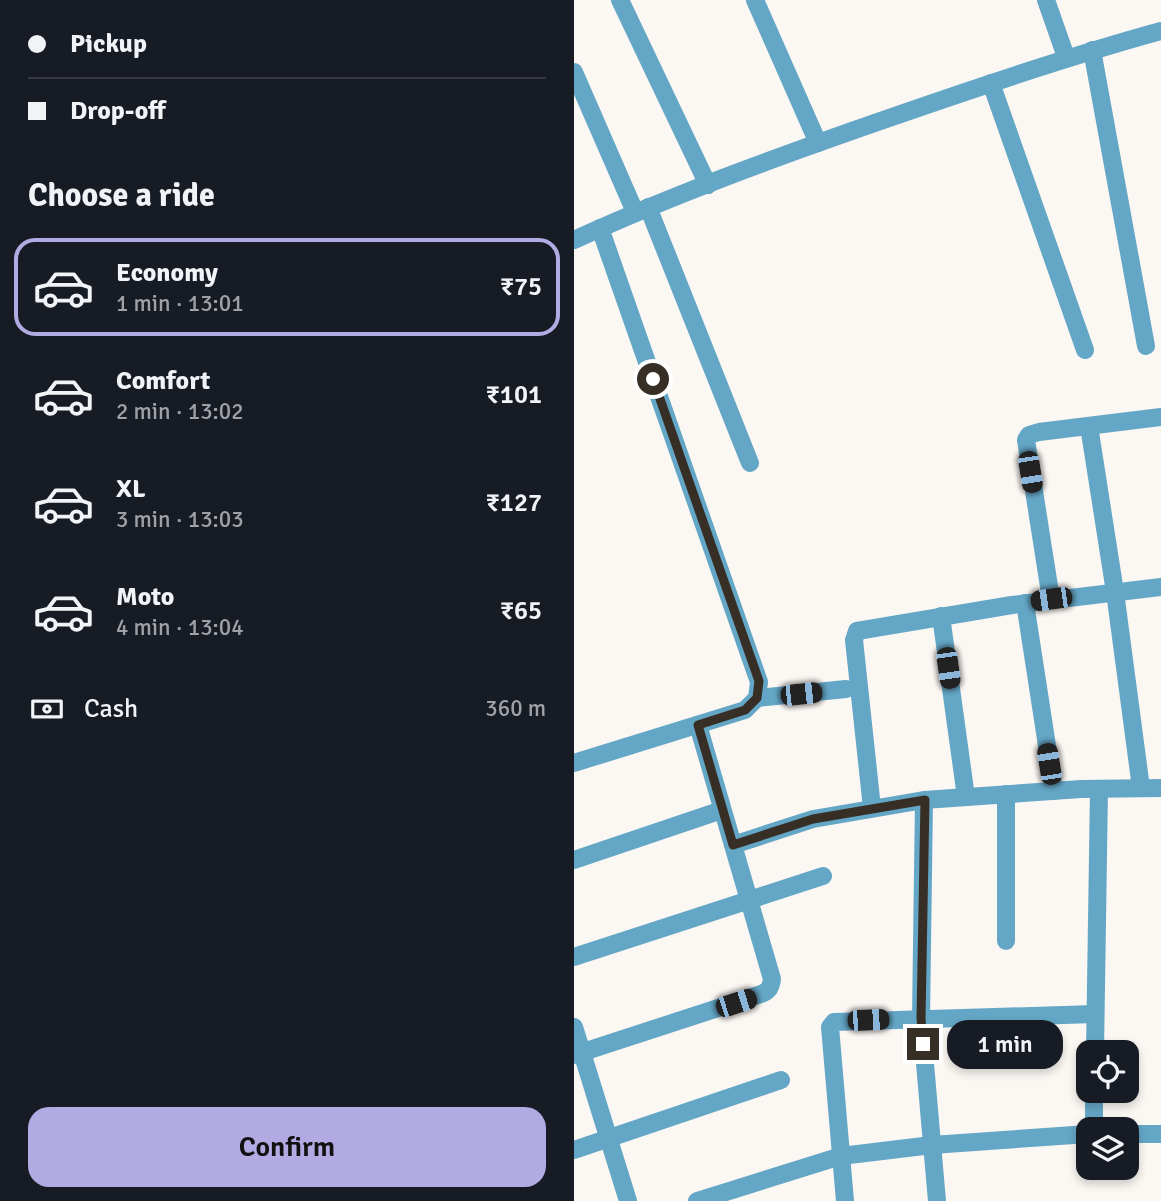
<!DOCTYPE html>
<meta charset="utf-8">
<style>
body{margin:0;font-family:Signika,sans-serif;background:#20242c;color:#f1f3f6;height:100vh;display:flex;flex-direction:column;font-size:26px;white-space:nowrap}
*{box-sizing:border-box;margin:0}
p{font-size:23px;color:#9ea1a6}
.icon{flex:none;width:38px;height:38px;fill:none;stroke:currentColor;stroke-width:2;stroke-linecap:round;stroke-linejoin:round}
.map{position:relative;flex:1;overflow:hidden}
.side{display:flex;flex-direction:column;background:#171b24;width:574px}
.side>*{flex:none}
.guide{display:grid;align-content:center;height:154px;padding:0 28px;background:#171b24}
.fabs{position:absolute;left:502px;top:1040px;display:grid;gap:14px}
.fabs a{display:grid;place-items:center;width:63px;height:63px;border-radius:14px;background:#171b24;box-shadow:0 4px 10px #0003;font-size:35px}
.end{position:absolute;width:32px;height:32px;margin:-16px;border:9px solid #372e26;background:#fff;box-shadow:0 0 0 4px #fff}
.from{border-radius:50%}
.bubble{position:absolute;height:49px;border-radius:21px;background:#171b24;box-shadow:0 4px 10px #0003;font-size:23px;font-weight:600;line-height:49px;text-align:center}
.car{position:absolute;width:21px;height:42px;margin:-21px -10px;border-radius:9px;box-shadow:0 0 5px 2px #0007;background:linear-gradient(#222 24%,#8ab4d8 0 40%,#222 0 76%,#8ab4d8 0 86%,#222 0)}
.guide b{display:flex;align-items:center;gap:24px;height:66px;font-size:26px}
.guide b+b{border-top:2px solid #363941}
.guide i{width:18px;height:18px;background:#f1f3f6}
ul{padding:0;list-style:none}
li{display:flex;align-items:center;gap:21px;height:98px;margin:0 14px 10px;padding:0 14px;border:4px solid transparent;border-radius:21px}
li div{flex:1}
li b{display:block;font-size:26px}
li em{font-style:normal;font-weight:600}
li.on{border-color:#b2aae2}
li>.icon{width:63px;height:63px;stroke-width:1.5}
h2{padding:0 28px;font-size:32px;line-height:84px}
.pay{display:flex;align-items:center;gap:18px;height:77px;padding:0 28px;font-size:26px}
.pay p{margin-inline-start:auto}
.action{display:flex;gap:14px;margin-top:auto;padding:14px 28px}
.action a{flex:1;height:80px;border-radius:21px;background:#b2aae2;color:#111;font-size:28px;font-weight:600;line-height:80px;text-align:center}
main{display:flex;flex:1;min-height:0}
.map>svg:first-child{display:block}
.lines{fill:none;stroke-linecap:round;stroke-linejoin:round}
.street{stroke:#64a6c6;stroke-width:18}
.route{stroke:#372e26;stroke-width:9}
</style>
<main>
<section class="side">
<div class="guide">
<b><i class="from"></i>Pickup</b>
<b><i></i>Drop-off</b>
</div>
<h2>Choose a ride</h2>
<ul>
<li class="on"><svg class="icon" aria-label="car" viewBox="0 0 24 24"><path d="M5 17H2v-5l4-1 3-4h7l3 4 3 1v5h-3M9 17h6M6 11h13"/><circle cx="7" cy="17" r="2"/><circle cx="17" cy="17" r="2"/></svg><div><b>Economy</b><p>1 min · 13:01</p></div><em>₹75</em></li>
<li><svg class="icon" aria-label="car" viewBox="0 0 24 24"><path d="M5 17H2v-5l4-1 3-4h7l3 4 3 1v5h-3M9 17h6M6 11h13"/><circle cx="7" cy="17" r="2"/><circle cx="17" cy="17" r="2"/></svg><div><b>Comfort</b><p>2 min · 13:02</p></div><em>₹101</em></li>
<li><svg class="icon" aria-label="car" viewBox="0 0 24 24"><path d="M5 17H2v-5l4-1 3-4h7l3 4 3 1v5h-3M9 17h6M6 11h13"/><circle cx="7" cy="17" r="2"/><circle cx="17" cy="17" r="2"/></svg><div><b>XL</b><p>3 min · 13:03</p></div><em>₹127</em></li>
<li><svg class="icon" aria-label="car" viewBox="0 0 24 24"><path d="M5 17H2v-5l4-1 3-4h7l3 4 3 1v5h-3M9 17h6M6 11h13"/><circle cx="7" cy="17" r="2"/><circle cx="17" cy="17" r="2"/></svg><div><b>Moto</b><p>4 min · 13:04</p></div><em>₹65</em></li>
</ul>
<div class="pay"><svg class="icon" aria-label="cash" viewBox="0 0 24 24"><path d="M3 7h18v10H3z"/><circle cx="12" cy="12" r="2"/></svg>Cash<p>360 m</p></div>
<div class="action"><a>Confirm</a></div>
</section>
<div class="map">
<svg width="587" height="1201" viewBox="0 0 587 1201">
<rect width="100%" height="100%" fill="#fbf7f3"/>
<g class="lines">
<g class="street">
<polyline points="46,0 134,185"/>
<polyline points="181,0 244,143"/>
<polyline points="472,0 492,57"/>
<polyline points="518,50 572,346"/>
<polyline points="0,72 61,212"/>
<polyline points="417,83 511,350"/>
<polyline points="74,207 176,463"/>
<path d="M 0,240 C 103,193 211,154 318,117 C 407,86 496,56 587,31"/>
<polyline points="515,426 541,592 567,788"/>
<polyline points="477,599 452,440 455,435 465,432 587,417"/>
<polyline points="451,603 480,791"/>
<polyline points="367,616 392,797"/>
<polyline points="183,698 272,689"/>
<polyline points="0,763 171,710 183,698 185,682 26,228"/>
<polyline points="432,794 432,941"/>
<polyline points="350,800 347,1018 363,1201"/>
<polyline points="298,808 280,640 283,631 438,605 587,587"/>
<polyline points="159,845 239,819 350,800 507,789 587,788"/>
<polyline points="0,860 148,810"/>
<polyline points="0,957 249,876"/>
<polyline points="0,1027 54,1201"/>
<polyline points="521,1052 525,789"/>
<path d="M 0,1055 L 187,994 C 195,991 197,987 198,979 L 124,725"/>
<polyline points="520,1129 520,1090"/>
<polyline points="553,1134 587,1134"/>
<polyline points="0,1150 207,1080"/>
<polyline points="123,1201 267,1156 358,1145 514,1134"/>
<polyline points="271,1201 256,1027 260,1022 521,1014"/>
</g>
</g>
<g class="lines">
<polyline class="route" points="79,379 185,681 183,698 171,710 124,725 159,845 239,819 351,800 347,1018 349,1044"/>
</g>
</svg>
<div class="fabs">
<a><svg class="icon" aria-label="locate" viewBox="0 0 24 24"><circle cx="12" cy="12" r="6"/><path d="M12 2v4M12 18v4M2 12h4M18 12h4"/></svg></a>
<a><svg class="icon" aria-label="layers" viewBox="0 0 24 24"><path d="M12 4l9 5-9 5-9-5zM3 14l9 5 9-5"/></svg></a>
</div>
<i class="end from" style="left:79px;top:379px"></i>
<i class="end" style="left:349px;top:1044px"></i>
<div class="bubble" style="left:373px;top:1020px;width:116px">1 min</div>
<i class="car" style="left:456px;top:472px;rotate:171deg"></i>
<i class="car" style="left:477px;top:599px;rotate:262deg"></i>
<i class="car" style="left:374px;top:668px;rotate:172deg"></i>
<i class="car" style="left:227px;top:694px;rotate:84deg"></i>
<i class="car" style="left:475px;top:764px;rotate:351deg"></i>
<i class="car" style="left:162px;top:1003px;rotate:72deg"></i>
<i class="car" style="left:294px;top:1020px;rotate:88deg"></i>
</div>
</main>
